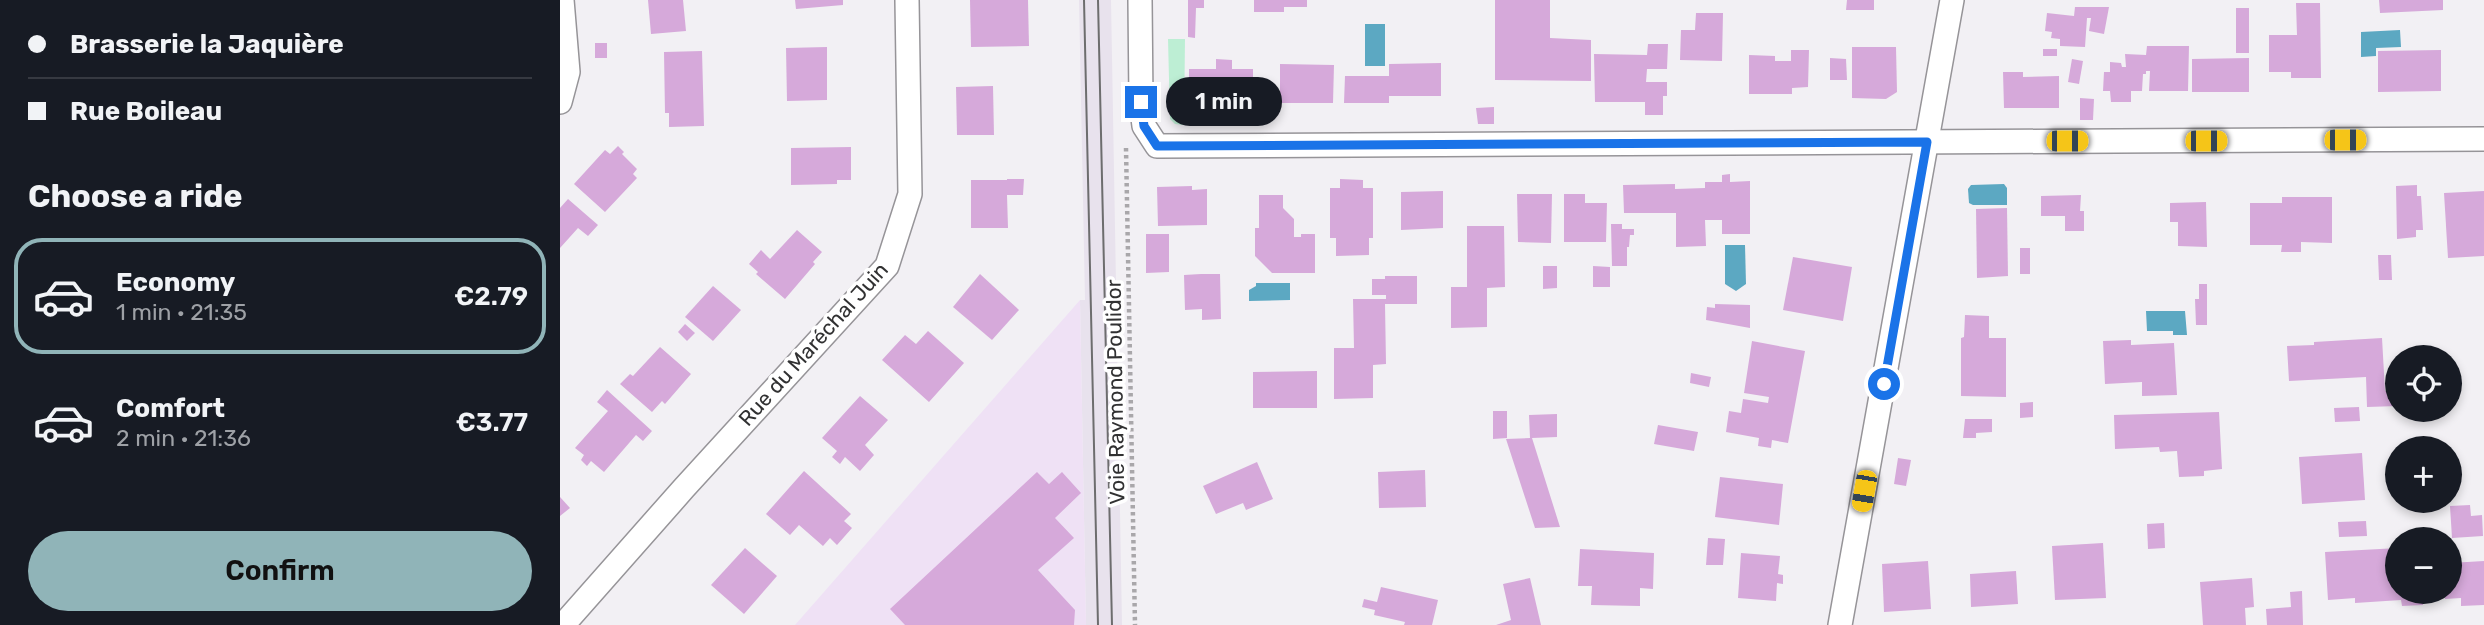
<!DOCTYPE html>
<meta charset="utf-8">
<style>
body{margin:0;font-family:Rubik,sans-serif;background:#20242c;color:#f1f3f6;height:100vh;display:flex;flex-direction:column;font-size:26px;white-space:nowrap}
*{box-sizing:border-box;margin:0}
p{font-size:23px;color:#9ea1a6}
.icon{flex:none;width:38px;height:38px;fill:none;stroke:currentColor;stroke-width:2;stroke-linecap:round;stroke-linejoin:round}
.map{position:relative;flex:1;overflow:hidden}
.drawer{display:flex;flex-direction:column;background:#171b24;width:560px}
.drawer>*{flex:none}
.top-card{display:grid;align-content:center;height:154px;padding:0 28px;background:#171b24}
.tools{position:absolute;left:1825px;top:345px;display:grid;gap:14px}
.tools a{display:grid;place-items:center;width:77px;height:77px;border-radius:50%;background:#171b24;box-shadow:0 4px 10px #0003;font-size:35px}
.end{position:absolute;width:32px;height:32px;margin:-16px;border:9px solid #1a73e8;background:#fff;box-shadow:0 0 0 4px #fff}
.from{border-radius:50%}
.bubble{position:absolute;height:49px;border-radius:24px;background:#171b24;box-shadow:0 4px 10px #0003;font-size:23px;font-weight:600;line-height:49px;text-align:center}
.car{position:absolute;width:21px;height:42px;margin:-21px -10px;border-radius:9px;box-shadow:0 0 5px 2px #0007;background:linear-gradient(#f5c518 24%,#345 0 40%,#f5c518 0 76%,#345 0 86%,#f5c518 0)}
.top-card b{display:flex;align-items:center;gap:24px;height:66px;font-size:26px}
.top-card b+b{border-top:2px solid #363941}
.top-card i{width:18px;height:18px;background:#f1f3f6}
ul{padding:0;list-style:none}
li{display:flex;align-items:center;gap:21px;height:116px;margin:0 14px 10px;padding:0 14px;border:4px solid transparent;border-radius:28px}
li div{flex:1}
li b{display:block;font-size:26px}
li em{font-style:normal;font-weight:600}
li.selected{border-color:#90b4b8}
li>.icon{width:63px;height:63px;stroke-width:1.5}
h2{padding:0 28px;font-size:32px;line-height:84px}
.cta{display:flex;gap:14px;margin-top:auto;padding:14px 28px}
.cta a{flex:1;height:80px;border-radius:42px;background:#90b4b8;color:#111;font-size:28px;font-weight:600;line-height:80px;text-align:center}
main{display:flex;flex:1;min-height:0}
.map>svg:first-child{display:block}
.built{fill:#e8e2ed}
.industrial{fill:#efe1f5}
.green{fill:#bdeed4}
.water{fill:#5ca8c2}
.building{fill:#d6a9da}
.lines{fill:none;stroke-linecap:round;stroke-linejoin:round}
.street-casing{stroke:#969498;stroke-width:26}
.path{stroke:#a9a7aa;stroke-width:4.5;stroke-dasharray:3.5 3.5;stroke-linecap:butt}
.street{stroke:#fff;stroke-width:23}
.tram{stroke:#6d6d6e;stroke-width:2}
.route{stroke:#1a73e8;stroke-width:9}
.labels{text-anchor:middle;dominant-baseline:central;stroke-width:7;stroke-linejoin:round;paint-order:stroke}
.street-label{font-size:21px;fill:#313132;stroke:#fff}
</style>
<main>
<section class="drawer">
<div class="top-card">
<b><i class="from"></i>Brasserie la Jaquière</b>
<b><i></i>Rue Boileau</b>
</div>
<h2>Choose a ride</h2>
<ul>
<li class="selected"><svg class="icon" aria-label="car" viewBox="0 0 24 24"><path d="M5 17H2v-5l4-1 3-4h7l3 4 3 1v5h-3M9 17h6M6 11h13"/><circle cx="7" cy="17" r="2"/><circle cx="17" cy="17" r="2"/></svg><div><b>Economy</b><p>1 min · 21:35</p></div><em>€2.79</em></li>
<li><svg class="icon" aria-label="car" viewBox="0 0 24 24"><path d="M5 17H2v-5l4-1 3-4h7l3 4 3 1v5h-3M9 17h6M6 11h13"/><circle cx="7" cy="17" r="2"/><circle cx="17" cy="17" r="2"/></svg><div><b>Comfort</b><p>2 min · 21:36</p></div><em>€3.77</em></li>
</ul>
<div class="cta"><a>Confirm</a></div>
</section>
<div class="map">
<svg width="1924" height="625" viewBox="0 0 1924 625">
<rect width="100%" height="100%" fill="#f2f0f4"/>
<polygon class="built" points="519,0 551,0 562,625 526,625 520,300 525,300"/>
<polygon class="industrial" points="520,300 526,625 235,625"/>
<polygon class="green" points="608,39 625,39 624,125 615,124 610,119"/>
<g class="water">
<rect x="805" y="24" width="20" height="42"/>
<polygon points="1840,30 1841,47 1816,48 1816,56 1801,57 1801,32"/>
<polygon points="1444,184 1447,188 1447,205 1413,205 1409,203 1408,189 1411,185"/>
<polygon points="1165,245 1185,245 1186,284 1176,291 1165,284"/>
<polygon points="696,283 730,283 730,300 689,301 689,290 696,286"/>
<polygon points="1586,311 1625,311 1627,335 1613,335 1613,331 1587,331"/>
</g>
<g class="building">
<polygon points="88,0 123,0 126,31 91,34"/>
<polygon points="235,0 283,0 283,5 236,9"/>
<polygon points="410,0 468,0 469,46 411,47"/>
<polygon points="628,0 644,0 644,8 636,8 635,38 628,37"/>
<polygon points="694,0 747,0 747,7 724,7 724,12 694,12"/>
<polygon points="935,0 990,0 990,38 1031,40 1031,81 935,80"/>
<polygon points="1287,0 1314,0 1314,10 1286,10"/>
<polygon points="1819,0 1883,0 1883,10 1820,13"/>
<polygon points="1736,3 1760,3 1761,78 1731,78 1731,72 1709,72 1709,35 1737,35"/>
<polygon points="1515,7 1549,7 1544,34 1529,31 1531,18 1527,18 1525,47 1500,46 1500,39 1491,38 1492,32 1485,31 1487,13 1514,16"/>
<rect x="1676" y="8" width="13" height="45"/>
<polygon points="1136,13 1163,13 1162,61 1120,60 1121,30 1135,30"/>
<rect x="35" y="43" width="12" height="15"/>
<polygon points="1088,44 1108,44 1107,69 1087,69 1086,82 1107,82 1107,96 1103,96 1103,115 1085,115 1085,102 1035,102 1034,54 1087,55"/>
<polygon points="1587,46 1629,46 1628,91 1589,91 1590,71 1586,71 1586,74 1583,74 1582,91 1571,91 1571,102 1551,102 1550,91 1543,91 1544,72 1550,72 1550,62 1561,63 1562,67 1566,67 1565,54 1586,55"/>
<polygon points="267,47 267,100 227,101 226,48"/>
<polygon points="1292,47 1336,47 1337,92 1326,99 1292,98"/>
<rect x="1483" y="49" width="14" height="7"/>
<polygon points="1231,50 1249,50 1248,87 1232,88 1232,94 1189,94 1189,55 1215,56 1215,61 1231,61"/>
<polygon points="1881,50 1881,91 1818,92 1818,51"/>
<polygon points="142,51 144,126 109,127 109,113 105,113 104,52"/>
<polygon points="1270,58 1286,59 1287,80 1270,80"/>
<polygon points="1689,58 1689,92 1632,92 1632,59"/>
<polygon points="656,59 672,60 672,69 693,69 693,104 629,103 629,69 656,69"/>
<polygon points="1512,59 1523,61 1519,84 1508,82"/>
<polygon points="881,63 881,96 829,96 829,103 784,103 785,76 829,76 829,64"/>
<polygon points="720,64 774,65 773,103 720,103"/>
<polygon points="1443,72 1463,72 1463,77 1499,76 1499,108 1444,108"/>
<polygon points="433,86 434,135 397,135 396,87"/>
<polygon points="1520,98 1534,99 1533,120 1520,120"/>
<polygon points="934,107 934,124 918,124 916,108"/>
<polygon points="58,146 64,152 62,154 77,169 73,174 77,178 45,212 14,184 45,150 50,154"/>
<polygon points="291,147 291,180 277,180 277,184 231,185 231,148"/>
<polygon points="1170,174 1170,182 1190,181 1190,234 1162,234 1162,220 1145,220 1146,246 1116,247 1116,213 1064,213 1063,185 1115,184 1115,189 1145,188 1145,182 1162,182 1162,175"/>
<polygon points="447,179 464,179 463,195 447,195 448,228 411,228 411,180 447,180"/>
<polygon points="780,179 803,180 803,188 813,188 813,238 809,238 809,255 776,256 776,238 770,238 770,188 780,188"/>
<polygon points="1857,185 1857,196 1861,196 1863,230 1856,230 1856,237 1837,239 1836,186"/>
<polygon points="632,186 632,190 647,189 647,225 598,226 597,187"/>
<polygon points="883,191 883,228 841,230 841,192"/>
<polygon points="1924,191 1924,256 1888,258 1884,193"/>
<polygon points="957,194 992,194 991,243 958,242"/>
<polygon points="1004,194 1025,194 1025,203 1047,203 1046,242 1004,242"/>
<polygon points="699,195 723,195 723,208 734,219 734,237 741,237 741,234 755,234 755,273 712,273 695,256 695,228 699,228"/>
<polygon points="1521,195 1520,211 1524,211 1524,231 1505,231 1505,216 1481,216 1481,196"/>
<polygon points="1722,197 1772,197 1772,243 1741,242 1741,252 1721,252 1722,245 1690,245 1690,203 1722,203"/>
<polygon points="8,199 38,225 28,236 18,228 0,248 0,208"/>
<polygon points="1646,202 1647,247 1618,246 1618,222 1610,222 1610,203"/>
<polygon points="1447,208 1448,276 1417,278 1416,209"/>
<polygon points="1051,224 1062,224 1062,229 1074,229 1074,235 1070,235 1069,247 1067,247 1067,266 1052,266"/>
<polygon points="907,226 944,226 945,287 927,288 927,327 891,328 891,287 907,287"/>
<polygon points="237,230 262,252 253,262 255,264 225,299 196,274 198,272 189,264 201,250 210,259"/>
<polygon points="586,234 609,234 609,272 586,273"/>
<rect x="1460" y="248" width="10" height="26"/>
<polygon points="1818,255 1831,255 1832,280 1819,280"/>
<polygon points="1233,257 1292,267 1283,321 1223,310"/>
<polygon points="983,266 997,266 997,288 983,289"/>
<polygon points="1033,266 1050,267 1050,287 1033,287"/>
<polygon points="420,274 459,310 432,340 393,307"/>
<polygon points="641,274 660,274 661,319 642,320 642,309 625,310 624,275"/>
<polygon points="825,276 857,276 857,304 825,304 826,364 813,365 813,398 774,399 774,348 794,348 793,299 826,299 826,295 812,295 812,279 825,279"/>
<polygon points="1639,284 1647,284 1647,325 1636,325 1635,299 1639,299"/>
<polygon points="153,286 181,310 153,341 125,317"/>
<polygon points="1155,304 1190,305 1190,328 1146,320 1147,307 1155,308"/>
<polygon points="1405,315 1429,316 1429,338 1446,338 1446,397 1401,396 1401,338 1404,337"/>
<polygon points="125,324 135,333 127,341 118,332"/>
<polygon points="368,331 404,363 369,402 322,360 345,335 356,344"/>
<polygon points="1822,338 1825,391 1838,390 1838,406 1807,407 1806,377 1729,381 1727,346 1754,345 1754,342"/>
<polygon points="1571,340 1571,345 1614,343 1617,395 1582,396 1582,382 1545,384 1543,341"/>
<polygon points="1192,341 1245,351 1228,443 1212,440 1211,448 1198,446 1199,438 1166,432 1169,411 1181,413 1183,399 1208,403 1209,397 1184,393"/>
<polygon points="100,347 131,374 105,404 102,401 92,412 60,384 70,374 73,376"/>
<polygon points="757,371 757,408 693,408 693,372"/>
<polygon points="1131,373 1151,377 1149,387 1130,383"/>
<polygon points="47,390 92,431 83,441 76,435 44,472 31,461 27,466 21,460 24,455 15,448 48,411 37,402"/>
<polygon points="300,396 328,420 305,445 314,455 300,471 285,457 280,464 272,457 277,451 262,438"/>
<polygon points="1473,402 1473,417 1460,418 1460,403"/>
<polygon points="1799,407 1800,421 1775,422 1774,408"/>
<polygon points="933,411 947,411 947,438 933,439"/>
<polygon points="1659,412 1662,469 1644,471 1644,476 1619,477 1617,451 1600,452 1599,447 1555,449 1554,415"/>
<polygon points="997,414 997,437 972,438 1000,527 975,528 946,439 970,438 969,415"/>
<polygon points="1405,419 1432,419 1432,432 1416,433 1416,438 1403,438"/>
<polygon points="1098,425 1138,432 1134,451 1094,444"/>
<polygon points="1802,453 1805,500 1742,504 1739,457"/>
<polygon points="1338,458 1351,460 1346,486 1334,484"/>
<polygon points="697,462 713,499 686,510 683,503 656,514 643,486"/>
<polygon points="865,470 866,507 819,508 818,472"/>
<polygon points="244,471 291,514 284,521 292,528 277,545 270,538 263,546 239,525 230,535 206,514"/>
<polygon points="477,472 489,484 502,472 521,493 495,518 514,538 478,570 515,610 514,625 345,625 330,609"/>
<polygon points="1160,477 1223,484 1219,525 1155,517"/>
<polygon points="0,497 10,508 0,516"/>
<polygon points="1910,505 1911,516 1922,515 1923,536 1892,538 1890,506"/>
<polygon points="1806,521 1807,536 1779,537 1778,522"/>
<polygon points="1604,523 1605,548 1588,549 1587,524"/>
<polygon points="1148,538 1165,539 1163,565 1146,565"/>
<polygon points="1543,543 1546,598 1495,600 1492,546"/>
<polygon points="185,548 217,576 184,614 151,585"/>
<polygon points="1838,548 1838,592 1863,592 1863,605 1842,606 1841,600 1795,603 1795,598 1768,600 1765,552"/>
<polygon points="1020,549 1094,553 1093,589 1080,588 1080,606 1031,605 1032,586 1018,586"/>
<polygon points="1181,553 1220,556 1218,574 1223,575 1223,584 1217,583 1216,601 1178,598"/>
<polygon points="1368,561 1371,609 1324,612 1322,564"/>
<polygon points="1924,561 1924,605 1901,606 1901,598 1885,599 1885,592 1890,592 1890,563"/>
<polygon points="1456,571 1458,604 1411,607 1410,574"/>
<polygon points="970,578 981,625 936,625 951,620 943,584"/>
<polygon points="1692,578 1694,607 1685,608 1686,625 1643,625 1640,582"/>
<polygon points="821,587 878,600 872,625 844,625 845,622 814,615 815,610 802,607 804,599 817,602"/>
<polygon points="1742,591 1743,625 1707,625 1706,609 1731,607 1730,592"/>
</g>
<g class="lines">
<defs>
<g id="street">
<polyline points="580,0 581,102 584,126 597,146 1924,139"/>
<polyline points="0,102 8,72 2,0"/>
<polyline points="3,625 124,488 327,266 350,194 347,0"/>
<polyline points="1280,625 1392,0"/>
</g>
</defs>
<use href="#street" class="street-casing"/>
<polyline class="path" points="566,148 575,625"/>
<use href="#street" class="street"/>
<g class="tram">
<polyline points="524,0 538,625"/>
<polyline points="538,0 552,625"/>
</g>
</g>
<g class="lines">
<polyline class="route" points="581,102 584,126 597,146 1367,142 1324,384"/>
</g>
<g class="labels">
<g class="street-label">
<text transform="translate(253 344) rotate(-48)">Rue du Maréchal Juin</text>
<text transform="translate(555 392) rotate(-91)">Voie Raymond Poulidor</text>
</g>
</g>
</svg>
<div class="tools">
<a><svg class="icon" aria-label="locate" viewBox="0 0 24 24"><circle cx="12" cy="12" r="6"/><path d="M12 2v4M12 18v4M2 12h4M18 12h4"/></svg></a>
<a>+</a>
<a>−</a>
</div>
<i class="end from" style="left:1324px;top:384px"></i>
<i class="end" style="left:581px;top:102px"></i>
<div class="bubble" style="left:606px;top:77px;width:116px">1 min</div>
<i class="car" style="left:1785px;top:140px;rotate:90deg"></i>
<i class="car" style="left:1507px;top:141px;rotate:90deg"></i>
<i class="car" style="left:1646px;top:141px;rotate:90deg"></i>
<i class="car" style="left:1304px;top:491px;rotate:190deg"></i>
</div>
</main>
